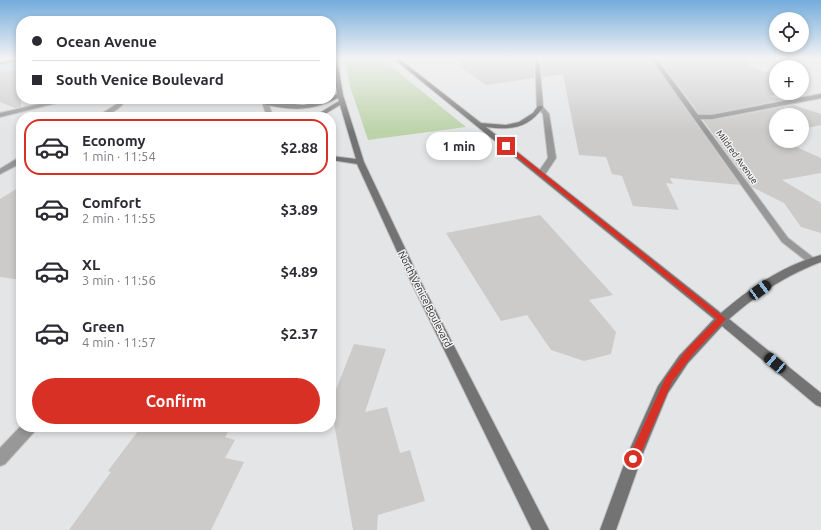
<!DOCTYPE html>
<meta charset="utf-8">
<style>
body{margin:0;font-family:Ubuntu,sans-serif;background:#f7f7f7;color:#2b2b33;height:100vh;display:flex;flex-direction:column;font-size:15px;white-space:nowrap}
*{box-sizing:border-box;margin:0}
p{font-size:13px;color:#7c7c81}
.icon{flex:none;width:22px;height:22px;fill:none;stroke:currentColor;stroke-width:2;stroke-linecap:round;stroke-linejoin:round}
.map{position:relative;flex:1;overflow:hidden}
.sheet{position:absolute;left:16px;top:112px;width:320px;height:320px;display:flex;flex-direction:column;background:#fff;border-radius:16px;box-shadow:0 2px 6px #0003}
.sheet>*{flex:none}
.banner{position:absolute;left:16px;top:16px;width:320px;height:88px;border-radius:16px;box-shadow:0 2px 6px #0003;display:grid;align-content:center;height:88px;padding:0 16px;background:#fff}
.buttons{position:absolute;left:769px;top:12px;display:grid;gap:8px}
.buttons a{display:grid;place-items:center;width:40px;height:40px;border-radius:50%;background:#fff;box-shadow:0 2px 6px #0003;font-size:20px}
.end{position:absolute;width:18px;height:18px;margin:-9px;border:5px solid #d93025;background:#fff;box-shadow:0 0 0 2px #fff}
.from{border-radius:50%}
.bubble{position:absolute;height:28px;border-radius:14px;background:#fff;box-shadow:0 2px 6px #0003;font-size:13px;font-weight:700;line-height:28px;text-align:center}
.car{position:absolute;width:12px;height:24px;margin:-12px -6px;border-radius:5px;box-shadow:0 0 3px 1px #0007;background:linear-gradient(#222 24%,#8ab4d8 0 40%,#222 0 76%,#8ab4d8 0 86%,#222 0)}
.banner b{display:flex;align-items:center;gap:14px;height:38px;font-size:15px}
.banner b+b{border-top:1px solid #e1e1e2}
.banner i{width:10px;height:10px;background:#2b2b33}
ul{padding:7px 0 0;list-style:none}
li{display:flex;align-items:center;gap:12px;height:56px;margin:0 8px 6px;padding:0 8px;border:2px solid transparent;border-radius:16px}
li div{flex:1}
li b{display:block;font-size:15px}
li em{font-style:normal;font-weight:700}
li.current{border-color:#d93025}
li>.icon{width:36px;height:36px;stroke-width:1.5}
.action{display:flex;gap:8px;margin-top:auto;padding:8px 16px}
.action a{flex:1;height:46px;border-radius:24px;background:#d93025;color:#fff;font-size:16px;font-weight:700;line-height:46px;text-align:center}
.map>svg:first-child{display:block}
.built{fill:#d1d7dd}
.green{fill:#bcd3a9}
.building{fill:#cccbca}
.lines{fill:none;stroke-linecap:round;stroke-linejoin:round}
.street-casing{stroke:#c1c1c2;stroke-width:2}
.secondary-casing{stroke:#c1c1c2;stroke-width:2}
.street{fill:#989898;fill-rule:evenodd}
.secondary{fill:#747373;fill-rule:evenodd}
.route{fill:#d93025}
.labels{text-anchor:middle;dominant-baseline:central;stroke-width:3;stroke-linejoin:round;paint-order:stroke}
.far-street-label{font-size:9px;fill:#1f1f20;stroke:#f2f2f3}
.street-label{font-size:10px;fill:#1f1f20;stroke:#f2f2f3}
</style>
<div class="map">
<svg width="821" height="530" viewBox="0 0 821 530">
<rect width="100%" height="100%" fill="#e4e5e6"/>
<polygon class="built" points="0,58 21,58 21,81 0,84"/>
<polygon class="green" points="344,58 381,58 466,127 368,140 350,86"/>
<g class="building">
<polygon points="452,58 534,58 534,78 486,85 457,65 462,64"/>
<polygon points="541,58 650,58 740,185 670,178 673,184 666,183 679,210 633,206 622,176 612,174 606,157 579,155 563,74 542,77"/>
<polygon points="658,58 750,58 749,66 776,75 776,93 785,93 769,96 781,100 712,114 699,114"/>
<polygon points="21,69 21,107 15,108 0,102 0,72"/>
<polygon points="794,105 821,114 821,125 802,129 802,115 776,115 776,141 783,141 821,158 821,173 782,180 821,203 821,233 801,227 784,203 752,187 703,120 712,120"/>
<polygon points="21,186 21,280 0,277 0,199"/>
<polygon points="540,215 613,295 589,300 616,332 611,354 584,361 551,350 527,315 501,321 446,233"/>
<polygon points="354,344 386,349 365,412 387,407 400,453 410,450 425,501 378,515 377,530 353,530 331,406 331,402"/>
<polygon points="141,427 231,427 225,437 235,440 225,458 244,462 211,530 69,530 111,472 108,471"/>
</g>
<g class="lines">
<defs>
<g id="street">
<polygon points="535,58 539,58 543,107 549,114 556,158 544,176 541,176 537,174 548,158 543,114 537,107"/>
<polygon points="651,58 656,58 698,115 712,115 821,94 821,98 712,119 700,119 788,238 815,259 817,261 815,263 809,263 782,242"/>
<polygon points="62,99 73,99 0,117 0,113"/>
<path d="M 121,99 L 127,99 C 120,109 108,117 96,117 L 117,104 Z"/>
<polygon points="261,99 267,99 273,117 267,117"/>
<polygon points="18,158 21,158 21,163 0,174 0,169"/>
<polygon points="21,426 21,427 36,427 34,432 5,464 0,466 0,448"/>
</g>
<g id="secondary">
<path d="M 333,58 L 337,58 L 343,95 L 364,162 L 422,284 L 549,530 L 532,530 L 412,284 L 357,164 L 331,160 L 331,156 L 356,159 L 340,105 L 320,117 L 313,117 L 339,101 L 338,98 C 318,108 300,111 278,107 C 273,106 267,106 263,103 L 266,101 L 303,105 L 331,99 L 331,97 L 337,94 Z"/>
<path d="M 393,58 L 398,58 L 481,123 L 506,125 L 519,122 L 533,113 L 538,106 L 542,106 L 543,107 C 528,129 511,130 486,127 L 721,313 C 750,288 784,265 821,255 L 821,262 C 787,275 757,294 729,319 L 821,393 L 821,407 L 816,405 L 722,326 L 688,363 L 668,393 L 644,451 L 616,530 L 600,530 L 629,451 L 658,386 L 679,356 L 714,319 Z"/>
<polygon points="21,59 21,61 0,64 0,62"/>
</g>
</defs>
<use href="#street" class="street-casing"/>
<use href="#secondary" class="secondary-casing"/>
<use href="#street" class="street"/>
<use href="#secondary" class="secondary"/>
</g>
<linearGradient id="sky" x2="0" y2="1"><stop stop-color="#73acdc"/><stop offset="0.44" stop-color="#f3f3f4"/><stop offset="1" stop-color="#f3f3f4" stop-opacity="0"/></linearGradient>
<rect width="821" height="132" fill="url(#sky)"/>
<polygon class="route" points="505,145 508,145 726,319 694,353 672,382 637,462 630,462 628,459 666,377 688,348 717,319 505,147"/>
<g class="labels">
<g class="far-street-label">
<text transform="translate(737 157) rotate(54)">Mildred Avenue</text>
</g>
<g class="street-label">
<text transform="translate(425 299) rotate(63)">North Venice Boulevard</text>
</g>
</g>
</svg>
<div class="buttons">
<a><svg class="icon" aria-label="locate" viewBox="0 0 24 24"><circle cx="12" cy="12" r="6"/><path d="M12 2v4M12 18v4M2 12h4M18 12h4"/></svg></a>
<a>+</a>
<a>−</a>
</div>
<i class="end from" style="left:633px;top:459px"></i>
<i class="end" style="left:506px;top:146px"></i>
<div class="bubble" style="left:426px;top:132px;width:66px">1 min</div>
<i class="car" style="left:760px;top:290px;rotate:54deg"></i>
<i class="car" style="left:775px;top:363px;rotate:310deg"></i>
<div class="banner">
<b><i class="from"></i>Ocean Avenue</b>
<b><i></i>South Venice Boulevard</b>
</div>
<section class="sheet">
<ul>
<li class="current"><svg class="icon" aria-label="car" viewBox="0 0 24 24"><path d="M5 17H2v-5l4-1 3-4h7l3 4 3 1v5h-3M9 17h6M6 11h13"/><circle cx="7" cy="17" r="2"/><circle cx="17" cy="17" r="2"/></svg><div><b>Economy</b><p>1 min · 11:54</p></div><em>$2.88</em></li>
<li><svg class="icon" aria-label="car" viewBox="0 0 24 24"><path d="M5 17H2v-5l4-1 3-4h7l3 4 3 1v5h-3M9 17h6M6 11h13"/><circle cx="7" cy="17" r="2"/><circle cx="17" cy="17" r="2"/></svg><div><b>Comfort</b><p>2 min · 11:55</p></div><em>$3.89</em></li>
<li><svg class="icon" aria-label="car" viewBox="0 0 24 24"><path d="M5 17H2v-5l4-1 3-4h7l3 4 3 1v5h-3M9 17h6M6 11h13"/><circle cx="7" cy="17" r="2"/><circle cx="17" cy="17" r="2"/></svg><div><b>XL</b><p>3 min · 11:56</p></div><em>$4.89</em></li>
<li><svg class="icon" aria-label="car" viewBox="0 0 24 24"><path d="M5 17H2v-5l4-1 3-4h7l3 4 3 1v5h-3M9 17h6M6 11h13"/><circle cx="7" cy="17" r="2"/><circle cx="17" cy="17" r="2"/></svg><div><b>Green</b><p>4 min · 11:57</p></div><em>$2.37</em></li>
</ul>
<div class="action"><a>Confirm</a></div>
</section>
</div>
